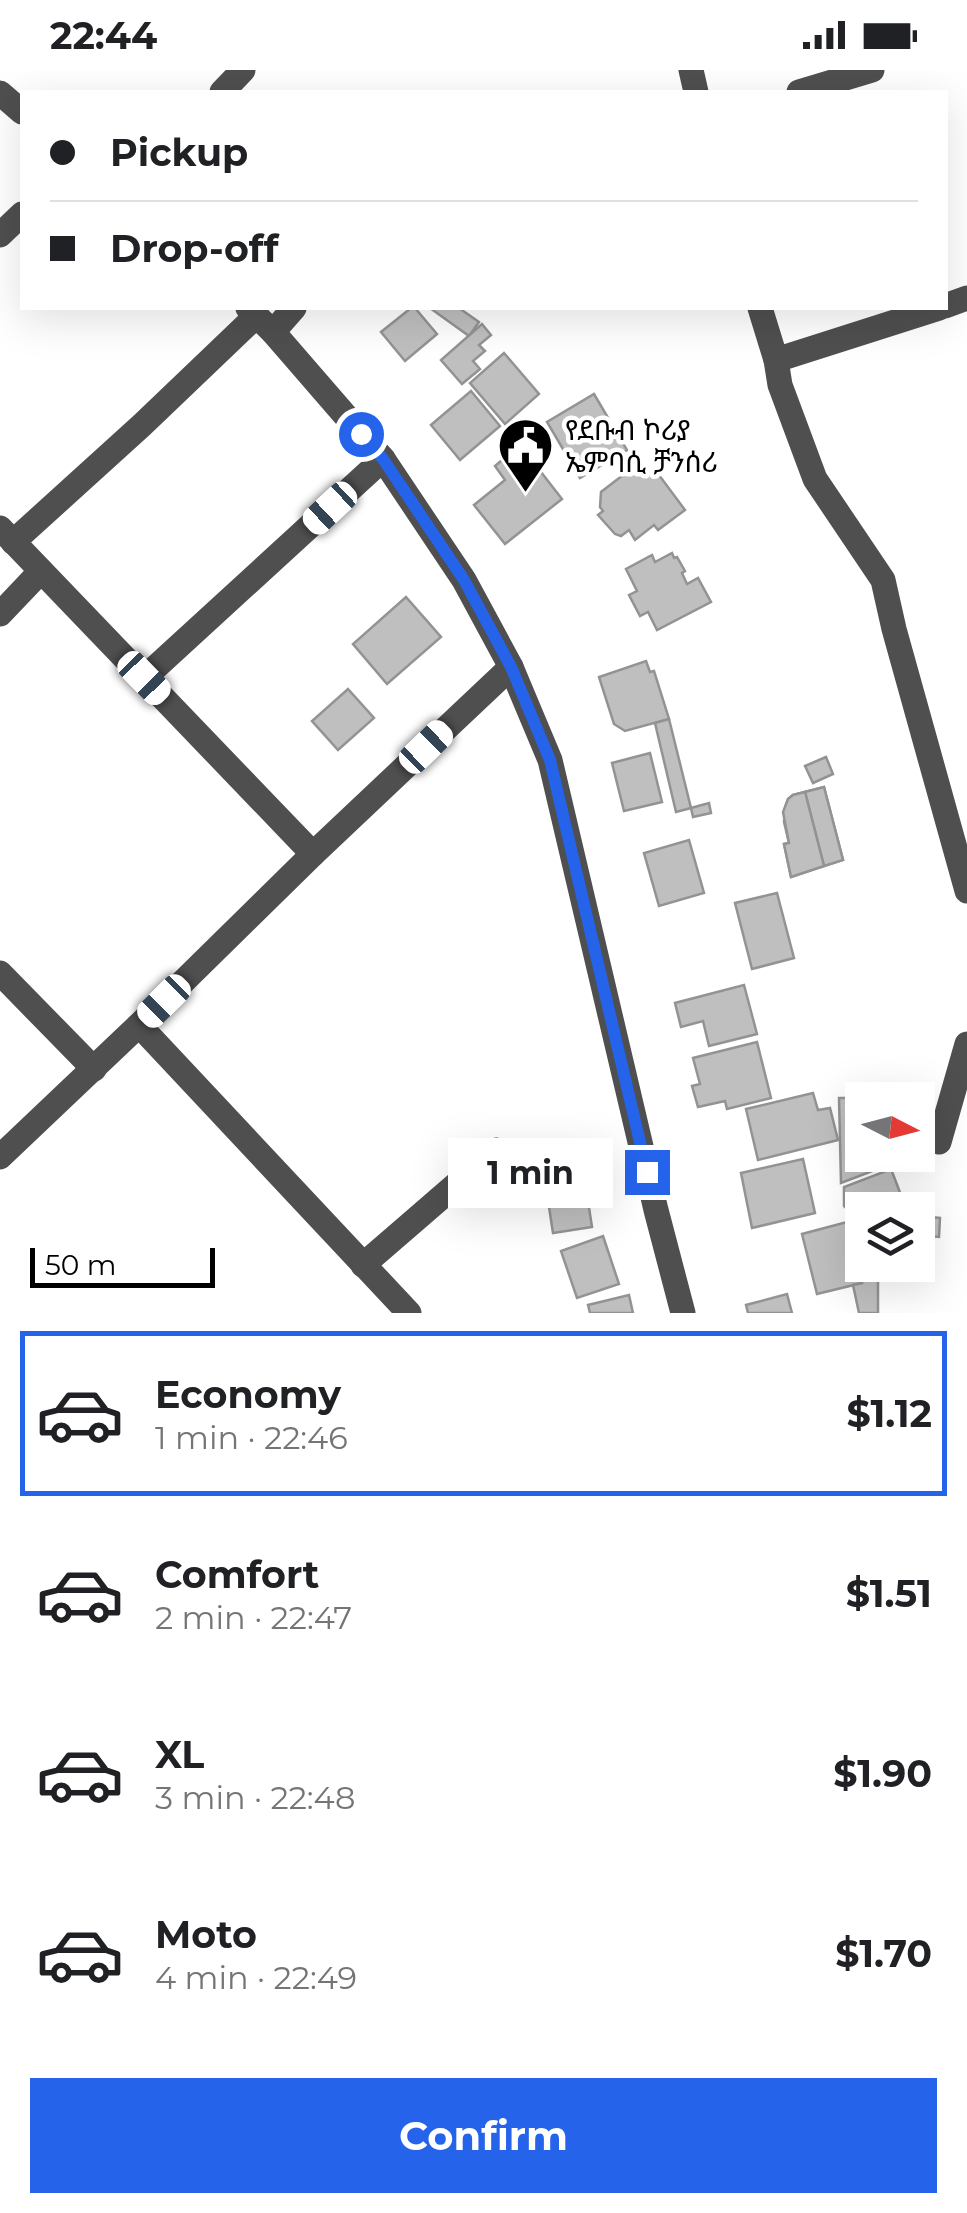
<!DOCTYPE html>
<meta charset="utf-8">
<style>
body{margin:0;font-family:Montserrat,"Noto Sans Ethiopic",sans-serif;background:#f2f2f2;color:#202124;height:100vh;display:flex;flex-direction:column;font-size:38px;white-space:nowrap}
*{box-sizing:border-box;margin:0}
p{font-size:32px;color:#757577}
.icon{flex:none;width:55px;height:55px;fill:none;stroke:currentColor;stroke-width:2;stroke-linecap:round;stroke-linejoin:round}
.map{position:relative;height:1243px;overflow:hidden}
.sheet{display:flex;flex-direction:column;background:#fff;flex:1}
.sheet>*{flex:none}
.top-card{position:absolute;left:20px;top:20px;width:928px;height:220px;border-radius:0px;box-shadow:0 10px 40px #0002;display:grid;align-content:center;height:220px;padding:0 30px;background:#fff}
.needle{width:65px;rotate:96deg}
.tools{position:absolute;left:845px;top:1012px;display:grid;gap:20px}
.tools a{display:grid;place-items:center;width:90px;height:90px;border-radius:0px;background:#fff;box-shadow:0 10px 40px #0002;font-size:50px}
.scale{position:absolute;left:30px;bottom:25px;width:185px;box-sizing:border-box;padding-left:10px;border:5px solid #000;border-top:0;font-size:28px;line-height:35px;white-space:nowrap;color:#000;-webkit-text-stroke:8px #fff;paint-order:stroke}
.end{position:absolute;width:45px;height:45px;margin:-22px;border:12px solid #2563eb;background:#fff;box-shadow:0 0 0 5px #fff}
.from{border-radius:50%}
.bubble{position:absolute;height:70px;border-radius:0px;background:#fff;box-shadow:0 10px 40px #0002;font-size:32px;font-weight:700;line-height:70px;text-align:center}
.car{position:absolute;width:30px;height:60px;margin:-30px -15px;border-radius:12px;box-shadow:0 0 8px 2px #0007;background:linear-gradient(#fff 24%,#345 0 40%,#fff 0 76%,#345 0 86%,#fff 0)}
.top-card b{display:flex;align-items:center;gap:35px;height:95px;font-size:38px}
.top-card b+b{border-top:2px solid #e0e0e0}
.top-card i{width:25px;height:25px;background:#202124}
ul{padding:18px 0 0;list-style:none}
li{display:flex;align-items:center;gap:30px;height:165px;margin:0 20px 15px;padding:0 10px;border:5px solid transparent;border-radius:0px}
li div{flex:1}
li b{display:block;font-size:38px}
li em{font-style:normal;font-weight:700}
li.active{border-color:#2563eb}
li>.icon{width:90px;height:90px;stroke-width:1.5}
.button{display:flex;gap:20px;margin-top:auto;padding:20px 30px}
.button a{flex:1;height:115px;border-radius:0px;background:#2563eb;color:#fff;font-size:40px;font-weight:700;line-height:115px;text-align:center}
.status{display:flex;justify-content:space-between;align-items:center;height:70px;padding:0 50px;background:#fff;direction:ltr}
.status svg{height:28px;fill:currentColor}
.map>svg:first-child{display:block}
.building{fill:#bfbfbf;stroke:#939393;stroke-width:2.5}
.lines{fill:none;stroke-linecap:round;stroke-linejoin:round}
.minor{stroke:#4f4f4f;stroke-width:25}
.route{stroke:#2563eb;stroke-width:12}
.labels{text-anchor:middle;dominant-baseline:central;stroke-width:9;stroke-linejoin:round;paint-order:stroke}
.poi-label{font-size:28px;fill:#000;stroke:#fff;text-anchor:start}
</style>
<div class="status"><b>22:44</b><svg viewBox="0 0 49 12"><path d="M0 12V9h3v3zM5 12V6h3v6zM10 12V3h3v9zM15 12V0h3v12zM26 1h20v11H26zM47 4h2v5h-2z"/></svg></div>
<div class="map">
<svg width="967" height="1243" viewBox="0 0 967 1243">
<rect width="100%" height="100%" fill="#fff"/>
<g class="building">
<polygon points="411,238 415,238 437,264 405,291 381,262"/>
<polygon points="430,238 459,238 479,252 469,266"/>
<polygon points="482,254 491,265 479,275 485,281 473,291 480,299 462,314 441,290"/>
<polygon points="504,283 539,324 505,354 470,313"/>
<polygon points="471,321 500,356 460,390 431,355"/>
<polygon points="594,324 627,380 580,408 547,352"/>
<polygon points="520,375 562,429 505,474 474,435 505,410 495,396"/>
<polygon points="642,401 659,405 685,440 658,460 654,455 635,470 629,460 621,466 615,464 598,445 603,441 600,437 601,422 627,402"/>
<polygon points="672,483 674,488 677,487 685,501 682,503 687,514 698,508 711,532 657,560 648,542 640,546 629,525 637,521 626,499 652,485 655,492"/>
<polygon points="406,527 441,567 387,614 353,574"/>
<polygon points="646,591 650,602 654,601 669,649 625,661 614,654 599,607"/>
<polygon points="348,619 374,648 338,680 312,651"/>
<polygon points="669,649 691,738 676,742 655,653"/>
<polygon points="650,683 662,732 624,741 612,693"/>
<polygon points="826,687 833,704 813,713 805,696"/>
<polygon points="824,717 843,790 791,807 784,774 789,773 784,752 785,738 788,729 793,725"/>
<polygon points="824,717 843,790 824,796 805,722"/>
<polygon points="805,722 824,796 791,807 784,774 789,773 783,742 788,729 793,725"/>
<polygon points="709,733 711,743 693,747 691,738"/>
<polygon points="689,770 704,823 659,836 644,783"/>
<polygon points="777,823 794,888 752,899 735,833"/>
<polygon points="744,915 757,964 709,976 703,951 681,957 675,933"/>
<polygon points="757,972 771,1028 727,1039 725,1031 698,1037 692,1016 700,1014 693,988"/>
<polygon points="813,1023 818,1040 830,1038 838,1070 758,1090 746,1039"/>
<polygon points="839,1028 857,1028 858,1046 862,1046 862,1085 878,1085 878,1099 841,1113"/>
<polygon points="803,1089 815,1143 752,1158 741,1103"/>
<polygon points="891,1099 901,1125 894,1128 898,1140 862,1140 862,1154 844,1136 844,1117"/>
<polygon points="584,1105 592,1157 553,1163 545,1111"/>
<polygon points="918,1146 940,1148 939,1167 918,1165"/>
<polygon points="847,1152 862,1213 817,1224 802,1164"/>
<polygon points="603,1166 619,1214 577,1228 561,1181"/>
<polygon points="878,1203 878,1243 859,1243 853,1215 862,1213 860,1208"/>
<polygon points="787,1224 792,1243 748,1243 746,1235"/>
<polygon points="629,1225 633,1243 590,1243 588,1235"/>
</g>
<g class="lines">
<g class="minor">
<polyline points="691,0 696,22"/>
<polyline points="222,22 243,0"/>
<polyline points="799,22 872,0"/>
<polyline points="0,23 22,42"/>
<polyline points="0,165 22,144"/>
<polyline points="945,236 967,228"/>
<polyline points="248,238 273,262 383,389 464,510 511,597 550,690 656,1140 683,1243"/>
<polyline points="760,238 776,290 780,315 815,409 883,510 894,559 967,821"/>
<polyline points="273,262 294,238"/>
<polyline points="776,290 939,238"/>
<polyline points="0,458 313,784"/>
<polyline points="13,472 142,355 257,245"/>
<polyline points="0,544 41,501"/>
<polyline points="144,608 383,389"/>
<polyline points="0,903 94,999"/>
<polyline points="139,955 409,1243"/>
<polyline points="939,1072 967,974"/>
<polyline points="0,1087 139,955 313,784 511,597"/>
<polyline points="363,1195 496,1080"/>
</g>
</g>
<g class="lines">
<polyline class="route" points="361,364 383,389 464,510 511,597 550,690 647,1102"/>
</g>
<defs>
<symbol id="civic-pin" viewBox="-11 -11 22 30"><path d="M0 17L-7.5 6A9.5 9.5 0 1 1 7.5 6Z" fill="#000" stroke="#fff"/><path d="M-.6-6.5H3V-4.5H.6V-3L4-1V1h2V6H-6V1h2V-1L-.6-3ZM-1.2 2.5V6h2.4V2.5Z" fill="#fff"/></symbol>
</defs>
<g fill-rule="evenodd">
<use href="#civic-pin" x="494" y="344" width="63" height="86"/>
</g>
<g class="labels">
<g class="poi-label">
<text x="565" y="360">የደቡብ ኮሪያ<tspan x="565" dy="32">ኤምባሲ ቻንሰሪ</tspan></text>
</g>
</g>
</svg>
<div class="tools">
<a><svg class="needle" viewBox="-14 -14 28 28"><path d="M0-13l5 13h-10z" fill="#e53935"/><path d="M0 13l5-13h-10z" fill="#757577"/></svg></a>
<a><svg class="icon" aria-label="layers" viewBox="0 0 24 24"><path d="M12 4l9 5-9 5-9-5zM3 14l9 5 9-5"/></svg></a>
</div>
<div class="scale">50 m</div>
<i class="end from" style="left:361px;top:364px"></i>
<i class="end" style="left:647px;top:1102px"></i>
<div class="bubble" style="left:448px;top:1068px;width:165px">1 min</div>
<i class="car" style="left:330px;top:438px;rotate:227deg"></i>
<i class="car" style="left:144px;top:608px;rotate:136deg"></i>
<i class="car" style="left:426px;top:677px;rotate:46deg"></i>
<i class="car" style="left:164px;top:931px;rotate:225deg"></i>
<div class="top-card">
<b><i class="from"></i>Pickup</b>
<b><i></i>Drop-off</b>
</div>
</div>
<section class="sheet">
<ul>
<li class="active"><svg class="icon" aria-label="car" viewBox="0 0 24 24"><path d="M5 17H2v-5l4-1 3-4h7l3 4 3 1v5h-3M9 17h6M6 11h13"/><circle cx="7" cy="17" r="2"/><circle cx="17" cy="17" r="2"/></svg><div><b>Economy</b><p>1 min · 22:46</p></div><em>$1.12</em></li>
<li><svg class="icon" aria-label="car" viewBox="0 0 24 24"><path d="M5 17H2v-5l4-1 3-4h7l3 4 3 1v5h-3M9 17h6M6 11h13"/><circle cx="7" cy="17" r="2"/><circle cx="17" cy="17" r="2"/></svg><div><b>Comfort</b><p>2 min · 22:47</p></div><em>$1.51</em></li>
<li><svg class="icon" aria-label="car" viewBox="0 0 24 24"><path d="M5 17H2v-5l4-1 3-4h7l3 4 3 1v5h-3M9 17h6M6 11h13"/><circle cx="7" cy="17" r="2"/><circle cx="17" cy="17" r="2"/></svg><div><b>XL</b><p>3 min · 22:48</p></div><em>$1.90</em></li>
<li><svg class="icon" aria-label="car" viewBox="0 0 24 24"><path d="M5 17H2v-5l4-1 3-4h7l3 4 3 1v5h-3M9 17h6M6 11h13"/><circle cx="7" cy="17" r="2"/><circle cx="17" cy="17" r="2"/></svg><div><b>Moto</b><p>4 min · 22:49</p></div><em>$1.70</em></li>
</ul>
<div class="button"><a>Confirm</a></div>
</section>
